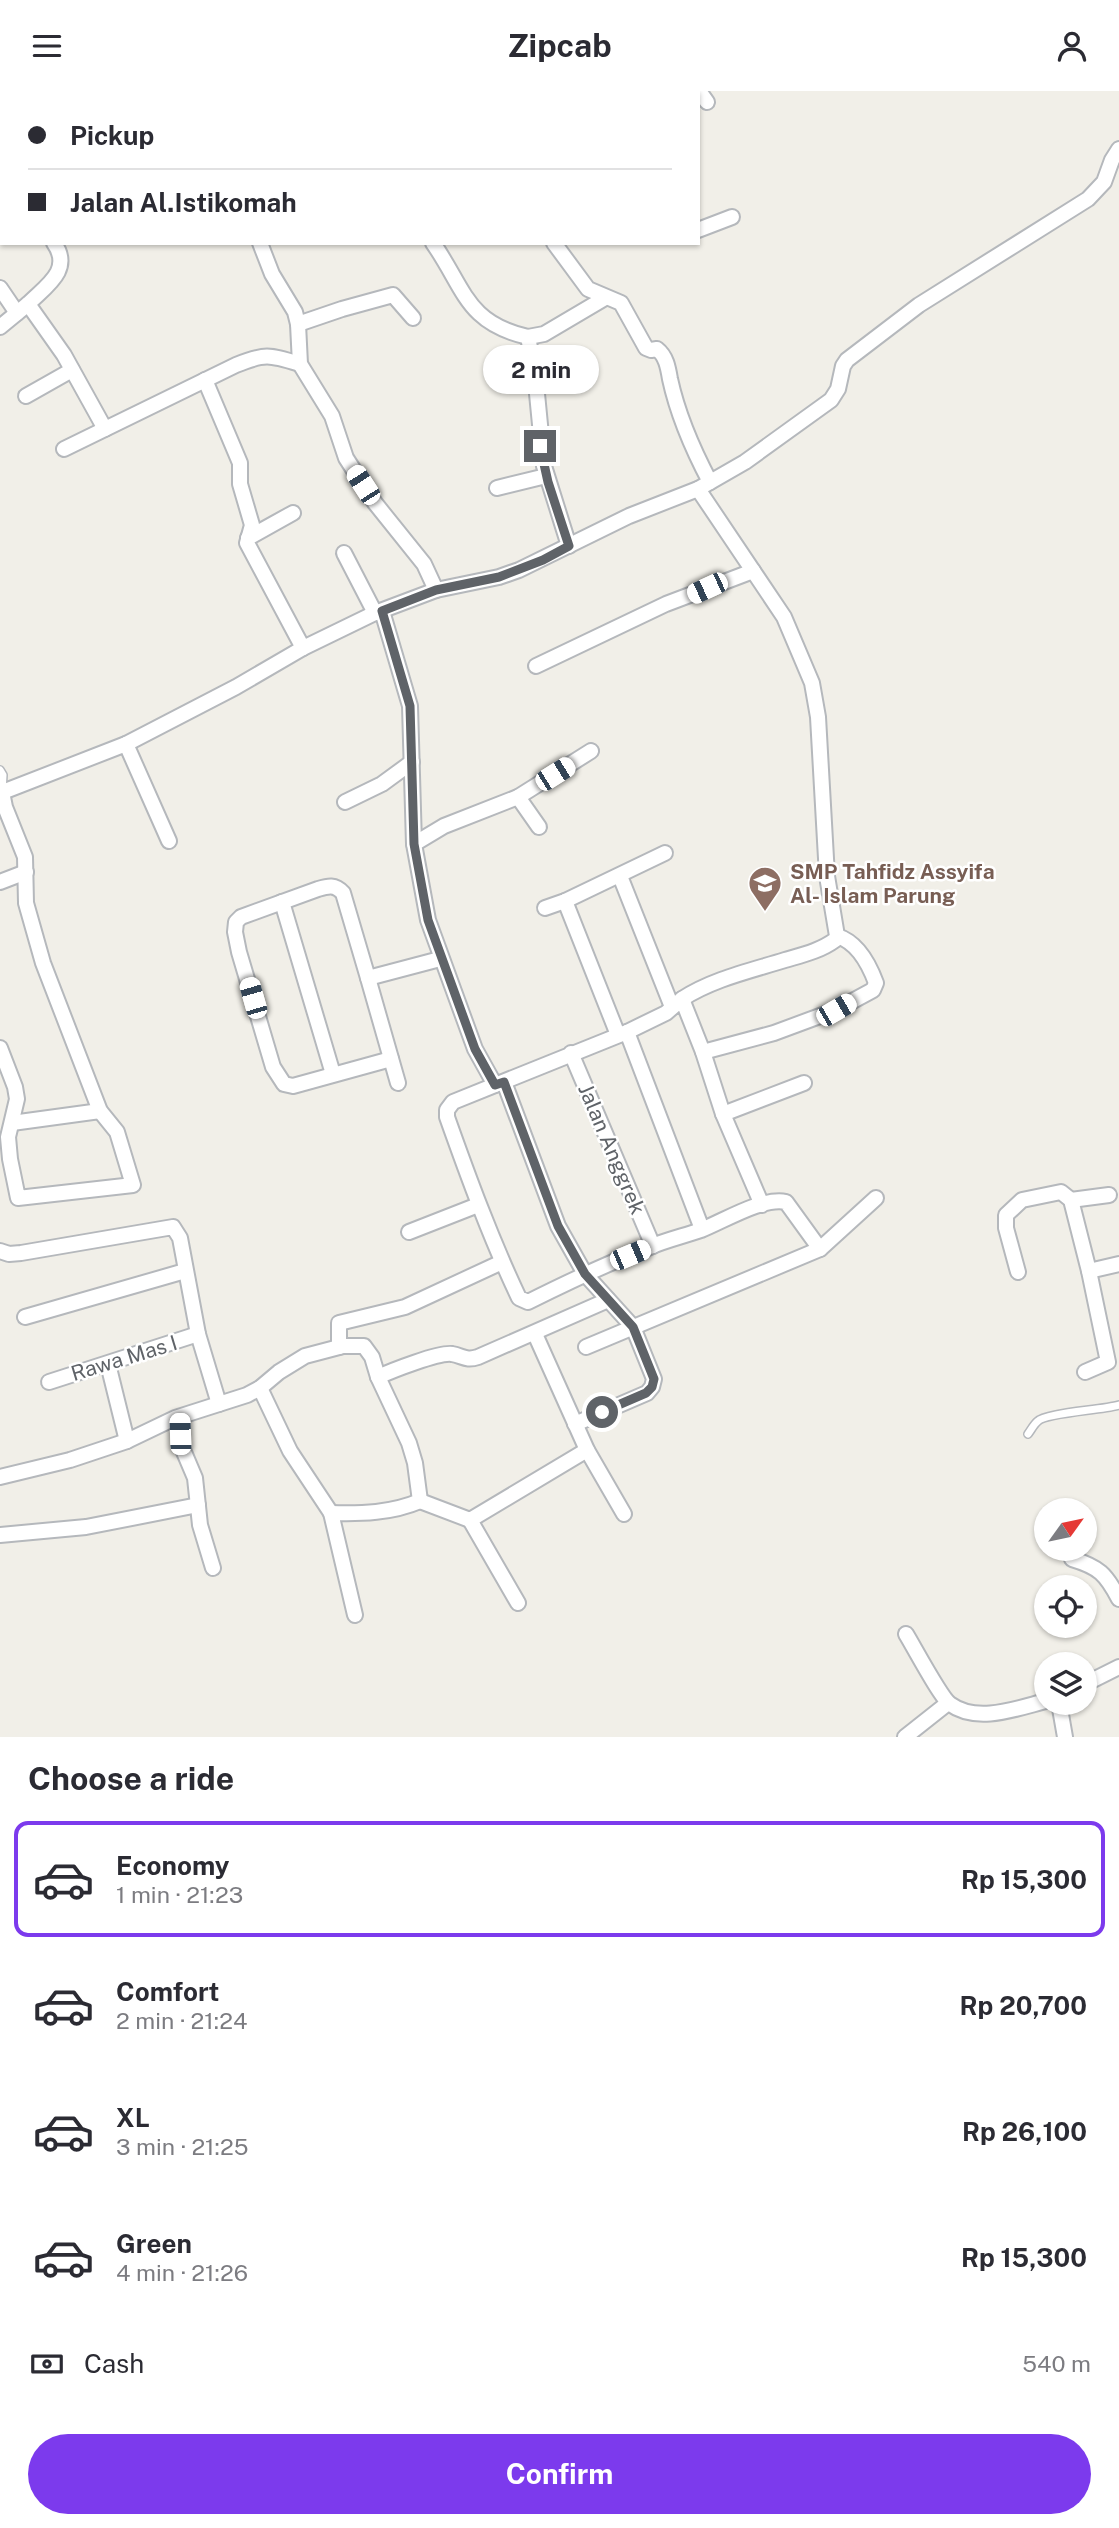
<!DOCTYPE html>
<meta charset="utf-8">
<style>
body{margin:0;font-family:"Public Sans",sans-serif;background:#f7f7f7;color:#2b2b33;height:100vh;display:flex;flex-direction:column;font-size:26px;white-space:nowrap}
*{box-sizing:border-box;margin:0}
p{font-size:23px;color:#7c7c81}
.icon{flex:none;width:38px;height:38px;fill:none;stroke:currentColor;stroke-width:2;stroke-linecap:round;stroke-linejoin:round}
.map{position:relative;height:1646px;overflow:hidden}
.panel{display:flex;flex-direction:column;background:#fff;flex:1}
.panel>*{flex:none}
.banner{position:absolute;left:0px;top:0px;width:700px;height:154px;box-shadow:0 2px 5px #0004;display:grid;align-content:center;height:154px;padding:0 28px;background:#fff}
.needle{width:46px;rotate:57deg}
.controls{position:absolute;left:1034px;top:1407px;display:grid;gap:14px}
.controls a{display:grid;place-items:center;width:63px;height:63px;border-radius:50%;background:#fff;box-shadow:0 2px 5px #0004;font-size:35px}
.end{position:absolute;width:32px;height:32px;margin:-16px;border:9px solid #5f6368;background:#fff;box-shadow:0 0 0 4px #fff}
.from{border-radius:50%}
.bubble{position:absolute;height:49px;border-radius:24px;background:#fff;box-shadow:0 2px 5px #0004;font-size:23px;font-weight:700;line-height:49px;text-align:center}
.car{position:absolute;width:21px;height:42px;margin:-21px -10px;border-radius:9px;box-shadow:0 0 5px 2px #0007;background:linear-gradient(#fff 24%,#345 0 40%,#fff 0 76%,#345 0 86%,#fff 0)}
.banner b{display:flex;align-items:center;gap:24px;height:66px;font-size:26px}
.banner b+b{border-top:2px solid #e1e1e2}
.banner i{width:18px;height:18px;background:#2b2b33}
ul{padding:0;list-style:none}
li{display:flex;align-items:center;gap:21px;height:116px;margin:0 14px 10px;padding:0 14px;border:4px solid transparent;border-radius:14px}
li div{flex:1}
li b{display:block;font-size:26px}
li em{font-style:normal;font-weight:700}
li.current{border-color:#7c3aed}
li>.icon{width:63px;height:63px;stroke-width:1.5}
h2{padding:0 28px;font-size:32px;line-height:84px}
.pay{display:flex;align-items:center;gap:18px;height:77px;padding:0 28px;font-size:26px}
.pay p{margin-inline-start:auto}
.button{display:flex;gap:14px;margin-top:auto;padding:14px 28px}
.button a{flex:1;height:80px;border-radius:42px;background:#7c3aed;color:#fff;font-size:28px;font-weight:700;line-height:80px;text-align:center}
header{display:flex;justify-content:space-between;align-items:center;height:91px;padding:0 28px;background:#fff;font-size:32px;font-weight:700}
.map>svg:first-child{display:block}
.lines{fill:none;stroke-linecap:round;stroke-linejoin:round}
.lane-casing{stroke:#b5b8bc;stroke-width:10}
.street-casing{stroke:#b5b8bc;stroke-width:18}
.lane{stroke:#fff;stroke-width:7}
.street{stroke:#fff;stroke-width:14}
.route{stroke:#5f6368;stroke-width:9}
.labels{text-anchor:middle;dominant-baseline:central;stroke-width:5;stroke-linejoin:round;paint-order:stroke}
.education-label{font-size:21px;font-weight:bold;fill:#785e54;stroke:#fff;text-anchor:start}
.street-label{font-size:21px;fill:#5f6368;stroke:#fff}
</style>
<header><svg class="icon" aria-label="menu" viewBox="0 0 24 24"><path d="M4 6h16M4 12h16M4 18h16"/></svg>Zipcab<svg class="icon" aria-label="person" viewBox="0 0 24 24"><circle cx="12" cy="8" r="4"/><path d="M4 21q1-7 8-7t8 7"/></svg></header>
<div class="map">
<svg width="1119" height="1646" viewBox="0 0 1119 1646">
<rect width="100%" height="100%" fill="#f1efe8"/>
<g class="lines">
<defs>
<g id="lane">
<polyline points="0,679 3,684 2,701"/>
<path d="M 1028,1343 C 1031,1339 1034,1333 1038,1330 C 1045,1322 1102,1319 1119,1314"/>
</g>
<g id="street">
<polyline points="321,0 321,2"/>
<polyline points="626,0 627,2"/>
<polyline points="699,0 707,11"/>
<polyline points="520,2 523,0"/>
<polyline points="653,2 655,0"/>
<polyline points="0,77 2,79"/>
<polyline points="698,139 732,126"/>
<path d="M 54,152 C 73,179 46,195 28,213 L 64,264 L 105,338"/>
<polyline points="260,152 272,183 295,221 298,233 300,273 332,325 346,367 375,412 424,473 436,499"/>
<path d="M 433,152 C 465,198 466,232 528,246"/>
<path d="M 554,152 L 588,198 L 621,212 L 646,257 L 651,259 L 657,258 C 666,265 668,276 670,288 C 678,325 692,357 710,391"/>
<polyline points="0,197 17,222"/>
<polyline points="298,233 342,218 393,204 413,227"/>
<polyline points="0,236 28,213"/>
<polyline points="205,289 240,372 240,393 252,434 247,452 303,557"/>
<polyline points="26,305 72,279"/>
<path d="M 64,358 L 236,274 C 265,262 270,264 300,273"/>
<polyline points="497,397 546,385"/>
<polyline points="248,447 293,422"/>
<polyline points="569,455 544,375 535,282 528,246 544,243 605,207"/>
<polyline points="344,462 375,522"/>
<polyline points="382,520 410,615 414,753 428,829 475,958 495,994"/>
<polyline points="536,575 666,513 753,480"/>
<polyline points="126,653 169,750"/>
<polyline points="0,702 126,653 236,596 303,557 375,522 436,499 499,486 519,479 629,425 698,398 745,371 831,309 838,298 843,275 847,269 919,214 1088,108 1104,91 1112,69 1119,58"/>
<polyline points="518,706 539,736"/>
<polyline points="345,711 382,693 412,671"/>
<polyline points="414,753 444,735 518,706 591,660"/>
<polyline points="620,785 672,916"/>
<polyline points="0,791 26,781"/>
<polyline points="565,810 618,944"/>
<polyline points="282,811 333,983"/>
<polyline points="545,817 565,810 665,762"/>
<path d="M 368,887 L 343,802 C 335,793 328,795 318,798 L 241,826 L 236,831 L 235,841 L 239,861 L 273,976 L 284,993 L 293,995 L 391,968"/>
<path d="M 682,908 C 713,888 750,880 785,869 C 802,864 820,860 835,849 L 837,845 L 827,785 L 818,626 L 812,592 L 784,526 L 698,398"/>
<polyline points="627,941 702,1138"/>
<polyline points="0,957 15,996 17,1008 8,1046 10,1068 18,1107 133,1094 117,1041 100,1020 43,872 26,812 25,766 5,716 2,701"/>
<path d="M 703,961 L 774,942 L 836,919 L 873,899 L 876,892 C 869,873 857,851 837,845"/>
<polyline points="571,962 653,1155"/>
<polyline points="504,991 558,1135 585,1183 633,1236 654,1288 652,1296 647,1302 575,1333"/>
<polyline points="398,992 368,887 440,868"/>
<polyline points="723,1023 804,992"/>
<polyline points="12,1032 100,1020"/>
<polyline points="1071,1109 1109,1104"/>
<path d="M 762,1114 L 723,1023 L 703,961 L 682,908 L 666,922 L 627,941 L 453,1011 L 447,1019 L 447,1026 C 469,1088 491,1148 519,1207 L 528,1211 C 568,1191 608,1172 650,1156 C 666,1149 684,1145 701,1139 C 724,1130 762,1106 786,1111 L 820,1158"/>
<polyline points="409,1141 478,1114"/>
<polyline points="0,1160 9,1163 21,1162 173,1136 180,1147 198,1243 219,1313"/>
<polyline points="1089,1180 1119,1173"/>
<polyline points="1018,1181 1006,1137 1006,1124 1022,1109 1061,1101 1071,1109 1089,1180 1108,1271 1085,1281"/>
<polyline points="25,1226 185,1180"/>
<polyline points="535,1243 587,1359 624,1423"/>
<polyline points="339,1256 339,1232 405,1216 502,1171"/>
<polyline points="586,1256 820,1158 876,1107"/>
<polyline points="108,1273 127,1350"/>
<path d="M 378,1286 C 391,1280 439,1261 452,1263 C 463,1265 466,1270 478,1266 L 608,1209"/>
<polyline points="49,1291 198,1243"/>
<polyline points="260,1297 290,1360 331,1422"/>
<polyline points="180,1326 181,1354 195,1387 200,1434 213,1477"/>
<path d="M 0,1386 L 70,1369 L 127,1350 L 175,1327 L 247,1304 L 260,1297 L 279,1281 L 305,1265 L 343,1255 L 364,1255 L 372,1266 L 378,1286 L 409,1352 L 415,1372 L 420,1410 C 392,1422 361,1423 331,1422 L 355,1524"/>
<polyline points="420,1410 470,1429 587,1359"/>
<polyline points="470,1429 518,1512"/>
<polyline points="0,1444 86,1436 198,1414"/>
<path d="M 1072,1468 C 1099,1476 1106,1483 1119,1508"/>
<path d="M 906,1543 C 914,1556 941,1607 950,1613 C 977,1633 1018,1617 1046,1610"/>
<polyline points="1085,1593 1119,1576"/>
<polyline points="1059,1612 1065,1646"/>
<polyline points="905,1646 948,1612"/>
</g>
</defs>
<use href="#lane" class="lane-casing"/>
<use href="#street" class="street-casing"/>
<use href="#lane" class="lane"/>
<use href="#street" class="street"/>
</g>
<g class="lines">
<polyline class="route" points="540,355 548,391 569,455 543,469 499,486 436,499 382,520 410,615 414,753 428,829 475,958 495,994 504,991 558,1135 585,1183 633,1236 654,1288 652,1296 646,1302 602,1321"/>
</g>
<defs>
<symbol id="school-pin" viewBox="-11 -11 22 30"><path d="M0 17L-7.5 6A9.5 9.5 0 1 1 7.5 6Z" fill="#8d6e63" stroke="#fff"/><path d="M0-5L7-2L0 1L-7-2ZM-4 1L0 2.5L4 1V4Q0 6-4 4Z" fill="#fff"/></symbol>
</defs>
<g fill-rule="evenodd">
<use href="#school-pin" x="746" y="773" width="38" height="52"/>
</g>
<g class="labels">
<g class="education-label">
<text x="790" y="780">SMP Tahfidz Assyifa<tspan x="790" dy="24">Al- Islam Parung</tspan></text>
</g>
<g class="street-label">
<text transform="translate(612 1058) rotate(67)">Jalan Anggrek</text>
<text transform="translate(124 1267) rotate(-17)">Rawa Mas I</text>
</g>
</g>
</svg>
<div class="controls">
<a><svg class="needle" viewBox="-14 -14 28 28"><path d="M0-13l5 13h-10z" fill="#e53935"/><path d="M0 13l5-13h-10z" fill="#7c7c81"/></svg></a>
<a><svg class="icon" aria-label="locate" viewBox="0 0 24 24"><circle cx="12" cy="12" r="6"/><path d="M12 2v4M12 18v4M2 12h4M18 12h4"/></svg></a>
<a><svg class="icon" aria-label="layers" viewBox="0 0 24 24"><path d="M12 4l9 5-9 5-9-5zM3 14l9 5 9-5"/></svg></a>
</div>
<i class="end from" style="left:602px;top:1321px"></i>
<i class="end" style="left:540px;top:355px"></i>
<div class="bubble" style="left:483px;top:254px;width:116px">2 min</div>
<i class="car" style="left:363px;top:394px;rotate:327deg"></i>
<i class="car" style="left:707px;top:497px;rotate:245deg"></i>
<i class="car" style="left:555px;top:683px;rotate:58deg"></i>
<i class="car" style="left:253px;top:907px;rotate:344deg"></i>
<i class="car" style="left:836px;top:919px;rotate:60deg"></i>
<i class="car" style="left:630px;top:1164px;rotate:67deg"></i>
<i class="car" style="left:180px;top:1343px;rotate:358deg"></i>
<div class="banner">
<b><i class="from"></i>Pickup</b>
<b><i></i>Jalan Al.Istikomah</b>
</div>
</div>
<section class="panel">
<h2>Choose a ride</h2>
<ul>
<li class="current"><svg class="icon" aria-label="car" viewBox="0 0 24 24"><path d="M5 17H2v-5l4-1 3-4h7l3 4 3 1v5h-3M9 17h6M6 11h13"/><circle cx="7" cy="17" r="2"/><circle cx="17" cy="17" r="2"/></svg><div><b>Economy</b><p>1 min · 21:23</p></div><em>Rp 15,300</em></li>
<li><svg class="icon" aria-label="car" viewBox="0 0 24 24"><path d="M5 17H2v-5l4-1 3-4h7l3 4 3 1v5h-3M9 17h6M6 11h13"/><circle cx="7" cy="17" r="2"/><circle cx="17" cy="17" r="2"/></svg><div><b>Comfort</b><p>2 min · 21:24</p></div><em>Rp 20,700</em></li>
<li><svg class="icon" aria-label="car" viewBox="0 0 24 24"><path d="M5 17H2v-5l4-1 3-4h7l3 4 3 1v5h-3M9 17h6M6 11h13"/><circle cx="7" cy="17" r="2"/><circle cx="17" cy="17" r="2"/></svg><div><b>XL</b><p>3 min · 21:25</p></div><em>Rp 26,100</em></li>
<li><svg class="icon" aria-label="car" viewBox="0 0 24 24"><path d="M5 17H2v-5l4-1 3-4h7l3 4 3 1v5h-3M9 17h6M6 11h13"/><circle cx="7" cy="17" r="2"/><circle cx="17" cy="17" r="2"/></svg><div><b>Green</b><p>4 min · 21:26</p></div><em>Rp 15,300</em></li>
</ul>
<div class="pay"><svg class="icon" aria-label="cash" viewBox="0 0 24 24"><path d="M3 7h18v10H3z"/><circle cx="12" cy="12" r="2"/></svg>Cash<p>540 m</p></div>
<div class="button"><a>Confirm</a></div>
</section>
